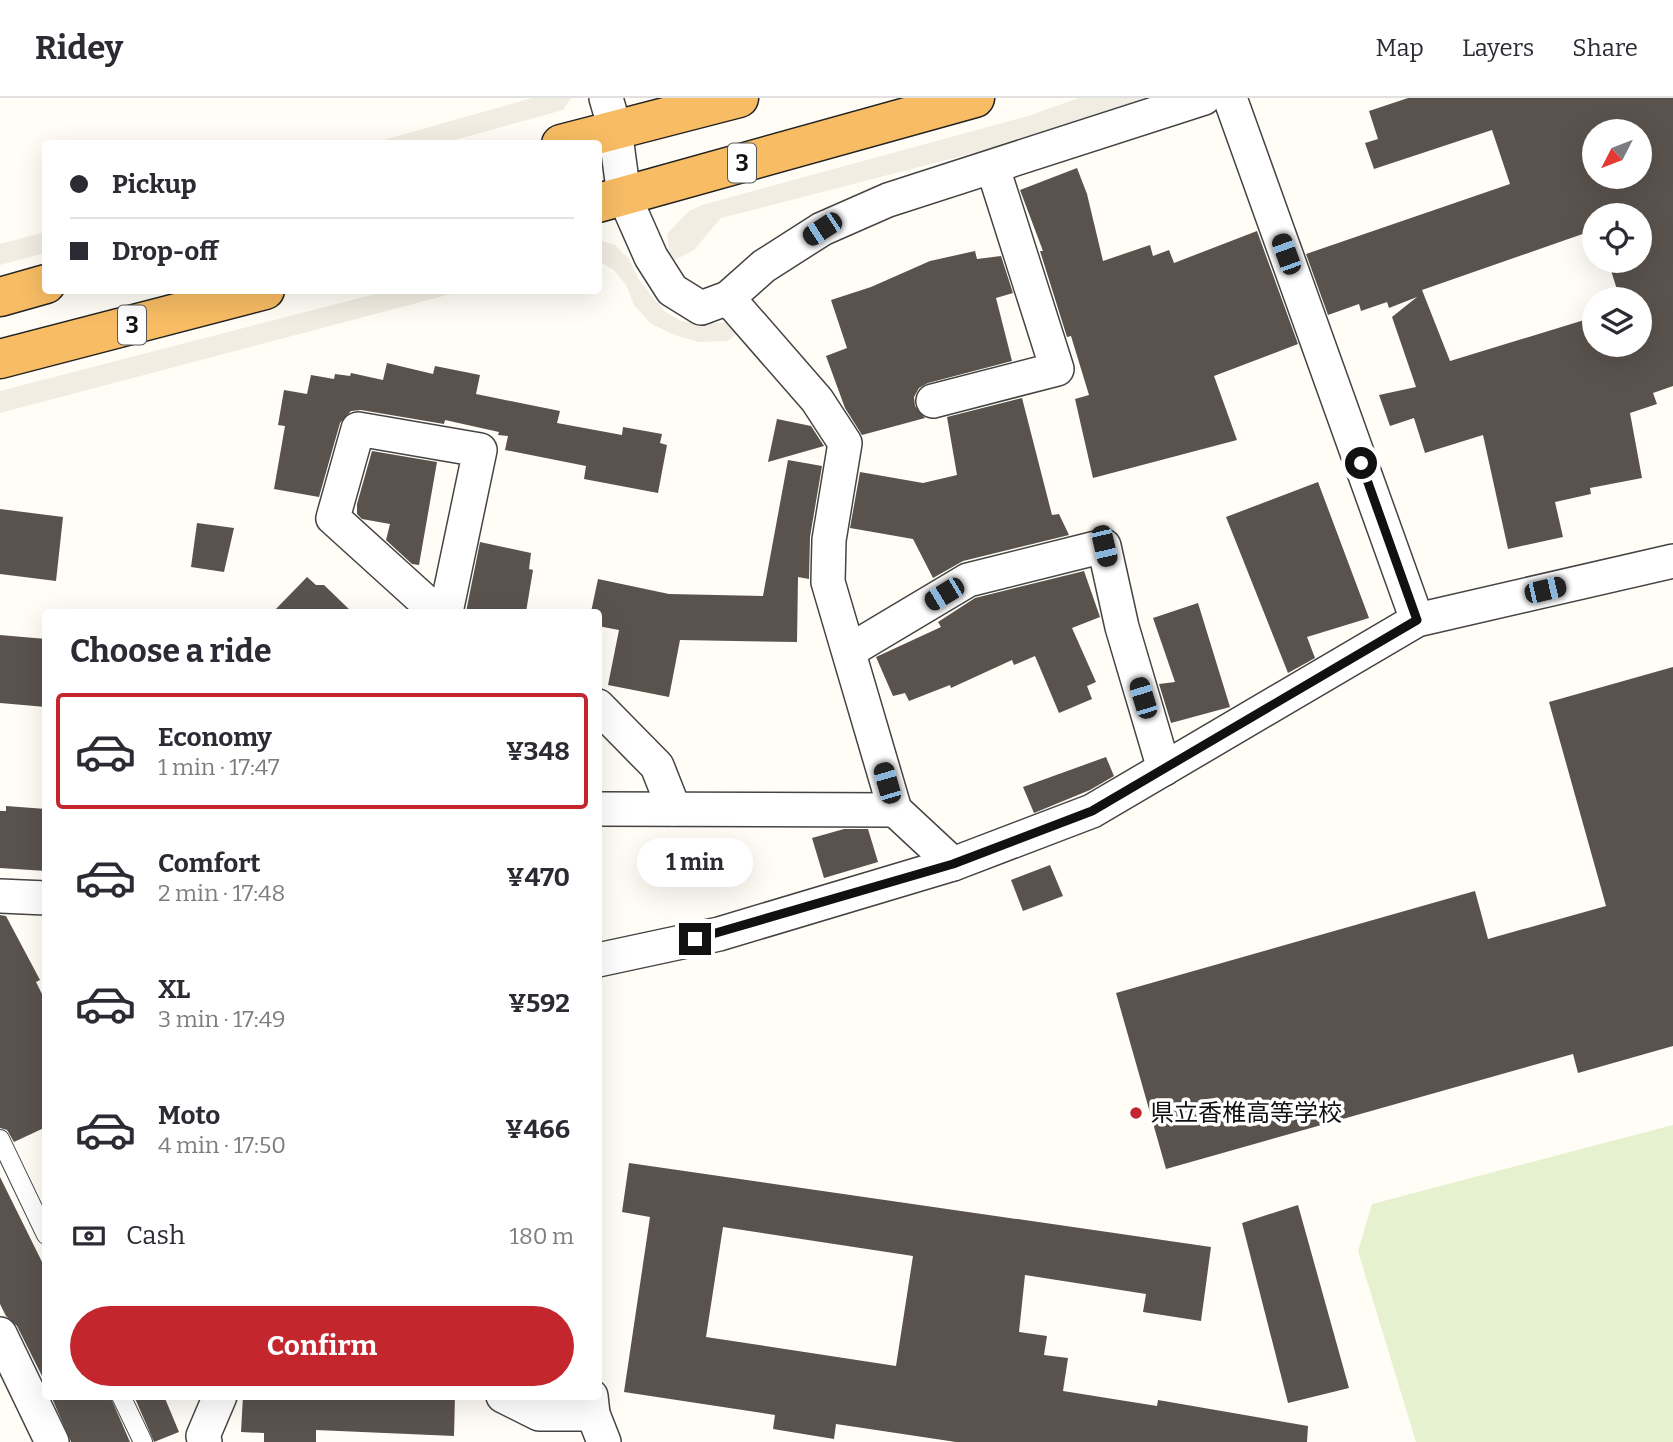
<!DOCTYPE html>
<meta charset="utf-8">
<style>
body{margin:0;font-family:Bitter,"Noto Sans JP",serif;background:#f2f2f3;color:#2b2b33;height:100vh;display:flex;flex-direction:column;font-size:26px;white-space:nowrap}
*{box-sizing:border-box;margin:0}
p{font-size:23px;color:#7c7c81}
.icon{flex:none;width:38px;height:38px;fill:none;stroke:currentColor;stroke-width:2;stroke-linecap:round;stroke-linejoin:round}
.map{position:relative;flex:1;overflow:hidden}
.sheet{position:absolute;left:42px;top:511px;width:560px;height:791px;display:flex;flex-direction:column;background:#fff;border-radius:7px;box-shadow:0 7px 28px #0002}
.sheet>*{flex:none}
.guide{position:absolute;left:42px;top:42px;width:560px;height:154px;border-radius:7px;box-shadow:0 7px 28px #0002;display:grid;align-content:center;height:154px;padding:0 28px;background:#fff}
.needle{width:46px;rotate:228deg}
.fabs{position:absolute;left:1582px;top:21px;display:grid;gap:14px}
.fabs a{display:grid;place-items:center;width:70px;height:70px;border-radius:50%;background:#fff;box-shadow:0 7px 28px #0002;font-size:35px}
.end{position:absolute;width:32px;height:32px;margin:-16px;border:9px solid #111;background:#fff;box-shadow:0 0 0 4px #fff}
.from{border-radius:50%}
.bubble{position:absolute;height:49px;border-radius:24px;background:#fff;box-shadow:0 7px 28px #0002;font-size:23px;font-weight:700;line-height:49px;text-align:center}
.car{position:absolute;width:21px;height:42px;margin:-21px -10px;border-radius:9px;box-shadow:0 0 5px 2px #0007;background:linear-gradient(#222 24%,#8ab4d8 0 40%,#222 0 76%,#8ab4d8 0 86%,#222 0)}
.guide b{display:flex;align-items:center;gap:24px;height:66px;font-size:26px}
.guide b+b{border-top:2px solid #e1e1e2}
.guide i{width:18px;height:18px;background:#2b2b33}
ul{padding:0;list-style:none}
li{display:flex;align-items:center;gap:21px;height:116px;margin:0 14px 10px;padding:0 14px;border:4px solid transparent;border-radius:7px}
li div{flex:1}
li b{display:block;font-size:26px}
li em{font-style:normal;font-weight:700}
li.selected{border-color:#c4262e}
li>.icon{width:63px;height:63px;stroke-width:1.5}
h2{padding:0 28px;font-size:32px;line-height:84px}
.pay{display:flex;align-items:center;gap:18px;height:77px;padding:0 28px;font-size:26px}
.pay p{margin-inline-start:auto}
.button{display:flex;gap:14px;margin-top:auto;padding:14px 28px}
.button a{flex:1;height:80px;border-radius:42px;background:#c4262e;color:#fff;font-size:28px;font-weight:700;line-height:80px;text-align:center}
header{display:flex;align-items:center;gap:42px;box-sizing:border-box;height:98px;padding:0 35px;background:#fff;border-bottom:2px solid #e1e1e2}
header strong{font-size:33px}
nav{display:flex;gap:38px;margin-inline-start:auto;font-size:24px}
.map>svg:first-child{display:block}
.pitch{fill:#e6f2cf}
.plaza{fill:#f1ede2}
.building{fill:#5a524d;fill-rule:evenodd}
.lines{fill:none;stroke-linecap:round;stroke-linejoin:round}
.service-casing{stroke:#444;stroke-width:20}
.minor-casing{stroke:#444;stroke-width:36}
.trunk-casing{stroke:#222;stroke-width:41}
.service{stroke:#fff;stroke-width:18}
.minor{stroke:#fff;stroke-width:33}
.trunk{stroke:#f7bc64;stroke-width:38}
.route{stroke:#111;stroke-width:9}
.poi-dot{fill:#c4262e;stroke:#fff;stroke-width:2.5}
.labels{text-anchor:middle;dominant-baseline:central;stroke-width:7;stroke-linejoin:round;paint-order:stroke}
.shield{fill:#fff;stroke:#585858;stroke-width:2}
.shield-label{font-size:23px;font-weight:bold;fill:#111}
.poi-label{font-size:24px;fill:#111;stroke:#fff;text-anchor:start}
</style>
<header>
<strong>Ridey</strong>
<nav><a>Map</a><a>Layers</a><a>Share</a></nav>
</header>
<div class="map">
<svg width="1673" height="1344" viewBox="0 0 1673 1344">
<rect width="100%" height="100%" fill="#fffdf5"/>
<polygon class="pitch" points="1673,1027 1673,1344 1416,1344 1358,1153 1372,1106"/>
<g class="plaza">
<polygon points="532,0 571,0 563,12 444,45 373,45"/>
<polygon points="1079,0 1144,0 1035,39 721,120 694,152 671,164 667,136 689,113 702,107 1028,18"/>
<polygon points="45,134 45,155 0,167 0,146"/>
<polygon points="598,142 615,147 629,161 639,182 664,213 681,223 698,226 730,224 739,234 728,243 698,244 672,236 650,225 634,207 626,187 614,172 599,163"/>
<polygon points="387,193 462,193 0,315 0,293"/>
</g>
<g class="building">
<path d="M 1408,0 L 1673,0 L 1673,288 L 1653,295 L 1657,306 L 1630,315 L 1642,380 L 1590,390 L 1591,396 L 1555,404 L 1563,439 L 1508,451 L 1483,337 L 1425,355 L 1414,320 L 1390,328 L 1379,297 L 1416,289 L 1392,219 L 1417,199 L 1389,210 L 1387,204 L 1361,213 L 1359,206 L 1328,217 L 1306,156 L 1510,86 L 1492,32 L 1374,71 L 1365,45 L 1378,41 L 1369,13 ZM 1594,33 L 1640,33 L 1640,79 L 1594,79 ZM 1594,117 L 1640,117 L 1640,163 L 1608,163 L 1620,201 L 1640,201 L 1640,247 L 1594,247 L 1594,219 L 1450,263 L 1422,192 L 1594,132 Z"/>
<polygon points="1077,70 1087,96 1103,163 1150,147 1153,158 1169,152 1174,165 1257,133 1298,246 1214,278 1237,342 1093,380 1075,301 1089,297 1071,238 1067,239 1040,153 1043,153 1020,92"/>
<polygon points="975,153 977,161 1001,158 1013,195 996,200 1012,263 928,285 919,290 914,299 915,308 925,320 862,337 845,310 826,258 847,250 831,202 871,189 930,163"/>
<polygon points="387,265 433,276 435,268 480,277 476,296 560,313 557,325 622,337 623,329 662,336 660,345 667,347 658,395 584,381 586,368 505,352 508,338 498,337 499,334 445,322 444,326 361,312 351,313 340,325 319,399 274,391 285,328 278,327 284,292 307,296 311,277 334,281 335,276 350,278 351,275 383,282"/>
<polygon points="1022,300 1052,417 1059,416 1069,437 963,463 933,480 913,441 850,430 860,374 923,385 957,377 947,319"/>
<polygon points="777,321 811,328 824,348 768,364"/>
<polygon points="372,353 437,364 419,467 412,466 386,442 390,426 362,421 357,416 357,406"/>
<polygon points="788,362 822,368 810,439 809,481 798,479 797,544 680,542 669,599 608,587 619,532 598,528 598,514 591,514 598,481 669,496 763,498"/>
<polygon points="1318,384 1369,520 1307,539 1315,560 1288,575 1226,419"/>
<polygon points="0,411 63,419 56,483 0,476"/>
<polygon points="197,425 234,430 224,474 191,469"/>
<polygon points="480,444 531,455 529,471 533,472 526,514 466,514"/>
<polygon points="1084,473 1100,519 1072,530 1096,584 1087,588 1092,601 1059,615 1035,558 1014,567 1012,562 951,590 950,587 909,603 905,595 893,598 876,559 941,529 938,524 975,500"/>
<polygon points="307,479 316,487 324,487 352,514 273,514"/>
<polygon points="1198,505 1230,609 1171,625 1159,586 1175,584 1153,520"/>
<polygon points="0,537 46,541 46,609 0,605"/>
<polygon points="1673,569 1673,948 1578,975 1573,956 1166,1071 1116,895 1475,793 1488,841 1606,808 1549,604"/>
<polygon points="1106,659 1114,678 1090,692 1034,715 1023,689"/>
<polygon points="6,708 46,711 46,773 0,770 0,713 6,713"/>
<polygon points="844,731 868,731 878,764 824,780 812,740"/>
<polygon points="1050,767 1063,798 1023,813 1011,782"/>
<polygon points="0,817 6,818 40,882 36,884 46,904 46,1029 14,1044 7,1032 0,1030"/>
<path d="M 629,1065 L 1211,1149 L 1201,1223 L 1143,1214 L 1146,1196 L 1025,1177 L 1019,1234 L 1047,1238 L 1044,1257 L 1068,1260 L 1063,1293 L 1157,1308 L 1158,1302 L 1308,1328 L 1307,1344 L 956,1344 L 836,1326 L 834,1341 L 773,1331 L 775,1317 L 624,1294 L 650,1119 L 622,1114 ZM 723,1129 L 913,1158 L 896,1268 L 706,1239 Z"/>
<polygon points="0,1079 46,1172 46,1286 17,1228 6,1218 0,1206"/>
<polygon points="1298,1107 1349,1290 1288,1305 1242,1125"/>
<polygon points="51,1298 110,1298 130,1344 71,1344"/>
<polygon points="134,1298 164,1298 179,1334 154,1344"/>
<polygon points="243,1298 455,1298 454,1338 316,1332 316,1344 264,1344 264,1335 241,1334"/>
</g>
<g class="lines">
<defs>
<g id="service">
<polyline points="0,1041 46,1137"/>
<polyline points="121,1298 143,1344"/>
</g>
<g id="minor">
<polyline points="606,0 615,31 624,98 651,159 672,192 701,210 728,200 764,168 822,131 888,102 1204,0"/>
<polyline points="1230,0 1417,522"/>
<polyline points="728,200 817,302 845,345 829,442 828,484 895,712 953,766"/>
<polyline points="933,303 1057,271 993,70"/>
<polyline points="444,514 429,507 333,420 358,331 480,352 446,514"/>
<polyline points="849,553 968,482 1104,448 1122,529 1164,671"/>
<polyline points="598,608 657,668 674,711"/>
<polyline points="598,711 895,712"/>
<polyline points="0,798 46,800"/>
<polyline points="598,862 719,836 953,766 1092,713 1417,522 1673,463"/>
<polyline points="0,1236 52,1344"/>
<polyline points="503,1298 539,1316 593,1316"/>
<polyline points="591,1298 593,1316 604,1344"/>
<polyline points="205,1344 203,1338 220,1298"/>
</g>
<g id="trunk">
<polyline points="561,46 739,0"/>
<polyline points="598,105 975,0"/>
<polyline points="0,199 46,186"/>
<polyline points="0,261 265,192"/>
</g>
</defs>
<use href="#service" class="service-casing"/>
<use href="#minor" class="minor-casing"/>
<use href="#trunk" class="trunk-casing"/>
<use href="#service" class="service"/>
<use href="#minor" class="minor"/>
<use href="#trunk" class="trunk"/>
</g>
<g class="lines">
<polyline class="route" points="695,841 953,766 1092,713 1417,522 1361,365"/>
</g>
<circle class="poi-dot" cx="1136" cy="1015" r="7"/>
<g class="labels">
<g class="shield">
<rect x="728" y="45.5" width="28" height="39" rx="5"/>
<rect x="118" y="207.5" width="28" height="39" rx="5"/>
</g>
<g class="shield-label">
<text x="742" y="65">3</text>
<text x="132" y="227">3</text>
</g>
<g class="poi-label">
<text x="1150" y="1015">県立香椎高等学校</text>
</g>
</g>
</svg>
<div class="fabs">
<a><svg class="needle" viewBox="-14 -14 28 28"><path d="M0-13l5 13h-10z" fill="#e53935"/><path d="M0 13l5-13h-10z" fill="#7c7c81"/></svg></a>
<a><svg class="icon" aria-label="locate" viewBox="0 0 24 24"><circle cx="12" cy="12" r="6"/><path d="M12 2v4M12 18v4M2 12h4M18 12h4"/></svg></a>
<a><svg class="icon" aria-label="layers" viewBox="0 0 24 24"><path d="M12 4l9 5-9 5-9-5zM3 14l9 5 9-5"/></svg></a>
</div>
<i class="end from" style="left:1361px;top:365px"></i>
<i class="end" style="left:695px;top:841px"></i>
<div class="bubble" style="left:637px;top:740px;width:116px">1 min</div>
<i class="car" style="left:822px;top:131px;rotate:237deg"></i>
<i class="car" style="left:1286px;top:156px;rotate:340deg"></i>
<i class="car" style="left:1104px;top:448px;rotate:167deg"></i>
<i class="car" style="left:1545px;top:492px;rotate:77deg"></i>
<i class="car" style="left:944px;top:496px;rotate:239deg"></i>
<i class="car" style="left:1143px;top:600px;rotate:343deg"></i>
<i class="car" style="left:887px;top:685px;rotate:344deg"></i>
<div class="guide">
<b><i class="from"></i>Pickup</b>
<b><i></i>Drop-off</b>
</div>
<section class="sheet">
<h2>Choose a ride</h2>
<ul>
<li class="selected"><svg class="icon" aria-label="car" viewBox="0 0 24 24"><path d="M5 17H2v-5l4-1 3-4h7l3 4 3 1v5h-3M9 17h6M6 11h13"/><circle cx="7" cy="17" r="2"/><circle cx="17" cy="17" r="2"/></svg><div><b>Economy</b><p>1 min · 17:47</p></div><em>¥348</em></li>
<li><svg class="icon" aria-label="car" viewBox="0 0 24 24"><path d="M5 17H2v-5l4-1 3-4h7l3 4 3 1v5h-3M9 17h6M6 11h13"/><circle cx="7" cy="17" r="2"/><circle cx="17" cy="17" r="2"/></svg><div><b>Comfort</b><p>2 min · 17:48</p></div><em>¥470</em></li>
<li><svg class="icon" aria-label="car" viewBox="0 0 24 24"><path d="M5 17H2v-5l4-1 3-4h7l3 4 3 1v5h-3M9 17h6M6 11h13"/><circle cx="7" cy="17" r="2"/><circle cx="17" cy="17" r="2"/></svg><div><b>XL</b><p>3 min · 17:49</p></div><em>¥592</em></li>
<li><svg class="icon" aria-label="car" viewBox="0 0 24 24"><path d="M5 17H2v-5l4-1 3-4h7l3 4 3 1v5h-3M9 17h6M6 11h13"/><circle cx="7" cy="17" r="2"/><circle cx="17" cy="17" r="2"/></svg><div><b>Moto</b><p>4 min · 17:50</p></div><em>¥466</em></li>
</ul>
<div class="pay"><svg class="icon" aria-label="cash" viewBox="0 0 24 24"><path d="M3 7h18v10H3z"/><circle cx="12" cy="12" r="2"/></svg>Cash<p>180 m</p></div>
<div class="button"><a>Confirm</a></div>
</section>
</div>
